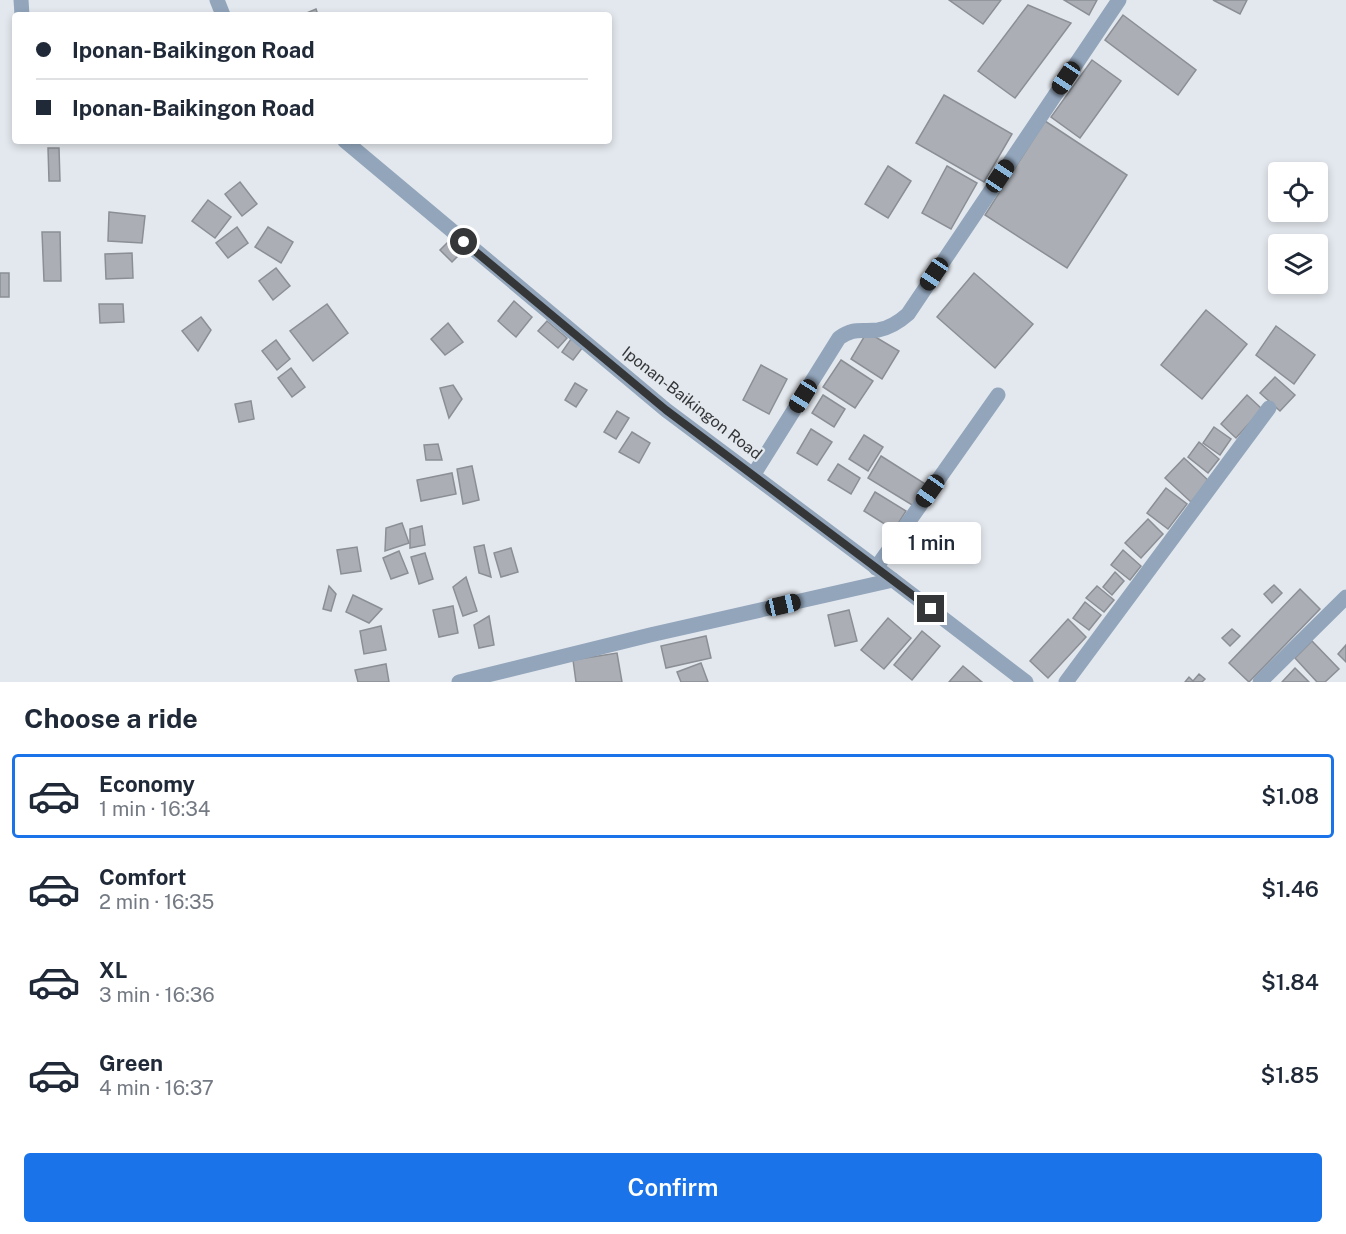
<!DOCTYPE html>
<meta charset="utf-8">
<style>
body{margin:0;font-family:"Public Sans",sans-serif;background:#f2f2f3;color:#1f2937;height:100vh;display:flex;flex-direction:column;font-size:22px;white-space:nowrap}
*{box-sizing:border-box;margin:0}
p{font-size:20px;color:#747a83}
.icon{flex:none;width:33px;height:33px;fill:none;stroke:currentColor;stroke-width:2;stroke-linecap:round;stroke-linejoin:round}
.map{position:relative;height:682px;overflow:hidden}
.panel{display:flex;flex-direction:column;background:#fff;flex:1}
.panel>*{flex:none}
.banner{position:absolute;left:12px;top:12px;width:600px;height:132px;border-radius:6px;box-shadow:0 3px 9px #0003;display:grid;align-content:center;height:132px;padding:0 24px;background:#fff}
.buttons{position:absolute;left:1268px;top:162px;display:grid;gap:12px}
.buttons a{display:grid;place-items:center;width:60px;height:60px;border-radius:6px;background:#fff;box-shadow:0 3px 9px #0003;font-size:30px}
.end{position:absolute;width:27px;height:27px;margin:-14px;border:8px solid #343638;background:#fff;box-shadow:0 0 0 3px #fff}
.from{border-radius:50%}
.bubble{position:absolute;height:42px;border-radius:6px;background:#fff;box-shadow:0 3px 9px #0003;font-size:20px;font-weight:600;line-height:42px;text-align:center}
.car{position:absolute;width:18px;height:36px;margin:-18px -9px;border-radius:8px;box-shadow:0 0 4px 2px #0007;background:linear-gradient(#222 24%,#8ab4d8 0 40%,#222 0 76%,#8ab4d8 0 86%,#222 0)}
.banner b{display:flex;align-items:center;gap:21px;height:57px;font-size:22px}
.banner b+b{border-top:2px solid #e0e1e3}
.banner i{width:15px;height:15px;background:#1f2937}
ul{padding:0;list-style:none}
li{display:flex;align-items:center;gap:18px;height:84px;margin:0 12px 9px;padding:0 12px;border:3px solid transparent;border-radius:6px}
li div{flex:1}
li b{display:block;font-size:22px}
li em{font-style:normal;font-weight:600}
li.active{border-color:#1a73e8}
li>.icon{width:54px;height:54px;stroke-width:1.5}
h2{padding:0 24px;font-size:27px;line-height:72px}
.primary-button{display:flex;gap:12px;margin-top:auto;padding:12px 24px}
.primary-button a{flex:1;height:69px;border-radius:6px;background:#1a73e8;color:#fff;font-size:24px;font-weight:600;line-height:69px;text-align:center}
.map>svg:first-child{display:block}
.building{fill:#abafb5;stroke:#8b8f95;stroke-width:1.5}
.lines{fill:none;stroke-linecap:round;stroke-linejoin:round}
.minor{stroke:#92a5bb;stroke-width:15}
.route{stroke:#343638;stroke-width:8}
.labels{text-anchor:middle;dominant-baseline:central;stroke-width:4.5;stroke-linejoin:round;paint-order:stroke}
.street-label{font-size:16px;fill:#343638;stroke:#e3e8ee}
</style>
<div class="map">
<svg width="1346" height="682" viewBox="0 0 1346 682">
<rect width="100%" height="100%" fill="#e3e8ee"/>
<g class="building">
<polygon points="949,0 1001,0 983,24"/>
<polygon points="1064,0 1097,0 1089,15"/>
<polygon points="1213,0 1247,0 1240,14"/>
<polygon points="1028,5 1071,23 1015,98 978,71"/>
<polygon points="316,9 318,15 302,15"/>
<polygon points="1123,15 1196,70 1178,95 1105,40"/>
<polygon points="1092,60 1121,81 1080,138 1051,117"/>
<polygon points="944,95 1012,134 984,182 916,143"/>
<polygon points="1045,121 1127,175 1067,268 985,215"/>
<polygon points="48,148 59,148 60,181 49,181"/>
<polygon points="888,166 911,181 888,218 865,204"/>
<polygon points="947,166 977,183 951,229 922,213"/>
<polygon points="240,182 257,204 242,216 225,194"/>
<polygon points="208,200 231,217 215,238 192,221"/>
<polygon points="109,212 145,216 142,243 108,241"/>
<polygon points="237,227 248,243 228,258 216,243"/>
<polygon points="268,227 293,242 281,263 255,247"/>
<polygon points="42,232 60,232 61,281 44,281"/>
<polygon points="451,239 463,251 452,262 440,250"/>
<polygon points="132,253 133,278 106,279 105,254"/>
<polygon points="276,268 290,286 273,300 259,281"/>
<rect x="0" y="273" width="9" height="24"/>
<polygon points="974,273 1033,324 995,368 937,317"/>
<polygon points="514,301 532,317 516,337 498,321"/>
<polygon points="99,304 123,304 124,322 100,323"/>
<polygon points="327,304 348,333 313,361 290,331"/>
<polygon points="1206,310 1247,344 1202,399 1161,365"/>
<polygon points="201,317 211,330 198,351 182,331"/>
<polygon points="547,321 567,338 558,348 538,331"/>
<polygon points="448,323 463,342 445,355 431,339"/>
<polygon points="1276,326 1315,355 1294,384 1256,355"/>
<polygon points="867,332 899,351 882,379 851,359"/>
<polygon points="571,339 583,347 573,360 562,352"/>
<polygon points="276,340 290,359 277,370 262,351"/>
<polygon points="841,360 873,381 855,408 823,387"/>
<polygon points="761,365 787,379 769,414 743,400"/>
<polygon points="291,368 305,387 292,397 278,378"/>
<polygon points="1275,377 1295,395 1280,411 1260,393"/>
<polygon points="575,383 587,390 576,407 565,400"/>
<polygon points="453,385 462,399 449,418 440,388"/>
<polygon points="823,395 845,409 834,427 812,413"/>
<polygon points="1247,395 1262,409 1236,438 1221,424"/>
<polygon points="251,401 254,419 239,422 235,404"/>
<polygon points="617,411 629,418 616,439 604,432"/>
<polygon points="1214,427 1231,439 1220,455 1203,443"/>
<polygon points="811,429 832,442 817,465 797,453"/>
<polygon points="632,432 650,443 639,463 619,452"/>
<polygon points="864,435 883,447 868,471 849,459"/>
<polygon points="1199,442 1219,459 1208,473 1188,457"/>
<polygon points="438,444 442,460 426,460 424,445"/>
<polygon points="881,456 930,487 917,508 868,478"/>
<polygon points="1184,458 1209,481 1191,502 1165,478"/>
<polygon points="838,464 860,478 851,494 828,480"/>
<polygon points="472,466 479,500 463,504 457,469"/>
<polygon points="452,473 456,494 421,501 417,480"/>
<polygon points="1166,488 1187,504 1168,529 1147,513"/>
<polygon points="875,492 906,511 894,530 864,511"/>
<polygon points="1148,519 1163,534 1141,558 1125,543"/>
<polygon points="402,523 409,543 385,551 386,528"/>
<polygon points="422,526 425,545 410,548 410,529"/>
<polygon points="484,545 491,577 479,573 474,547"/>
<polygon points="357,547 361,571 341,574 337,550"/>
<polygon points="511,548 518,572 501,577 494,553"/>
<polygon points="1123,550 1141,566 1130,580 1111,565"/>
<polygon points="399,551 408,573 391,579 383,558"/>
<polygon points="425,553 433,579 419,584 411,557"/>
<polygon points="1115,572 1124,581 1112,595 1103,587"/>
<polygon points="466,577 477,611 463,616 453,587"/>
<polygon points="1274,585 1282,593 1272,603 1264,594"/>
<polygon points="329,586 336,594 331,611 323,609"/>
<polygon points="1097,586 1114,600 1104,612 1086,598"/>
<polygon points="1300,589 1320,609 1249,682 1229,663"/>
<polygon points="353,595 382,609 369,623 346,612"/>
<polygon points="1085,602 1101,615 1089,630 1073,618"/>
<polygon points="453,606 458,633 439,637 433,610"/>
<polygon points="849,610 857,641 835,646 828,615"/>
<polygon points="489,616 494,645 479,648 474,625"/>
<polygon points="888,618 911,638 884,669 861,650"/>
<polygon points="1068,619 1086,637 1048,678 1030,661"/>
<polygon points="381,626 386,650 364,654 360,631"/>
<polygon points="1232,629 1240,636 1230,646 1222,638"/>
<polygon points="922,631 940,646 912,680 894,665"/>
<polygon points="706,636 711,658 666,668 661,646"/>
<polygon points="1312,641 1339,669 1325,682 1317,682 1295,658"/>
<polygon points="1346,645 1346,662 1338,654"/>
<polygon points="617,653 622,682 576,682 573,660"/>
<polygon points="701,663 708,682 681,682 677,672"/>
<polygon points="386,664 389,682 358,682 355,670"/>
<polygon points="963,666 982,682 949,682"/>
<polygon points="1295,668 1309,682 1282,682"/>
<polygon points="1199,674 1205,679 1202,682 1185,682 1189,677 1193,681"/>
</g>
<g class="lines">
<g class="minor">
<polyline points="21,0 22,15"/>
<polyline points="217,0 223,15"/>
<polyline points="345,141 666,410 893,580 1026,682"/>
<path d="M 754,474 L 839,338 C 854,327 861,332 878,330 C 890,328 899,322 908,314 L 1119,0"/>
<polyline points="876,568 998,395"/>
<polyline points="459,682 650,635 893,580"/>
<polyline points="1066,682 1269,408"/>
<polyline points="1260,682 1346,597"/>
</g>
</g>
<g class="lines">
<polyline class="route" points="464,242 666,410 931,609"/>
</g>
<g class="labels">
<g class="street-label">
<text transform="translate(692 403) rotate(38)">Iponan-Baikingon Road</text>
</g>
</g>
</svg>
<div class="buttons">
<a><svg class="icon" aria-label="locate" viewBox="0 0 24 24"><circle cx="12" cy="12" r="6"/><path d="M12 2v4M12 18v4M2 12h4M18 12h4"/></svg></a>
<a><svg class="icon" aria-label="layers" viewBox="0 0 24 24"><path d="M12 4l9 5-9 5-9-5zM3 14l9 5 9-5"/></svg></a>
</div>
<i class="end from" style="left:464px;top:242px"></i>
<i class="end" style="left:931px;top:609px"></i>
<div class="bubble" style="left:882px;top:522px;width:99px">1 min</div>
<i class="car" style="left:1066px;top:78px;rotate:214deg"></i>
<i class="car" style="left:1000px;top:176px;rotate:34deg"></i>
<i class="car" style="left:934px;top:274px;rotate:214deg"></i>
<i class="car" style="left:803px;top:396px;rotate:212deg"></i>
<i class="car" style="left:930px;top:491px;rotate:215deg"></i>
<i class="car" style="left:783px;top:605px;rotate:77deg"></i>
<div class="banner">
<b><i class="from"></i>Iponan-Baikingon Road</b>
<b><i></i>Iponan-Baikingon Road</b>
</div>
</div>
<section class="panel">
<h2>Choose a ride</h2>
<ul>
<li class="active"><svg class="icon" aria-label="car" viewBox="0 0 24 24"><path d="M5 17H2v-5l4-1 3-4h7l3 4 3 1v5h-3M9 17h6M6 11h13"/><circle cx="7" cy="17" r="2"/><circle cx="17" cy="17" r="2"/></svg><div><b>Economy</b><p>1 min · 16:34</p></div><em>$1.08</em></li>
<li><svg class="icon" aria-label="car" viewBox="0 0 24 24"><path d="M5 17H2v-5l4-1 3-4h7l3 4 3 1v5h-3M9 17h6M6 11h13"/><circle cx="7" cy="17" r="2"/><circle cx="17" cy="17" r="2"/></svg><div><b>Comfort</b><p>2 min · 16:35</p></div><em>$1.46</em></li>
<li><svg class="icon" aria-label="car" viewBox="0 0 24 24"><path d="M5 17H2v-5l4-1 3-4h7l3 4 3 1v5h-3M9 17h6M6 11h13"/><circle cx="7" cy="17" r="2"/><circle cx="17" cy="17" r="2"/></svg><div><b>XL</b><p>3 min · 16:36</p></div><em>$1.84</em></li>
<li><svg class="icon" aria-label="car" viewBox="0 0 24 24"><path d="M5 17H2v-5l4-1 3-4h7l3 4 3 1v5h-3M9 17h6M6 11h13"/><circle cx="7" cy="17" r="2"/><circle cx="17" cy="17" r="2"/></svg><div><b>Green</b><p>4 min · 16:37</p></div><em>$1.85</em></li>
</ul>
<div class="primary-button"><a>Confirm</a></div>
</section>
